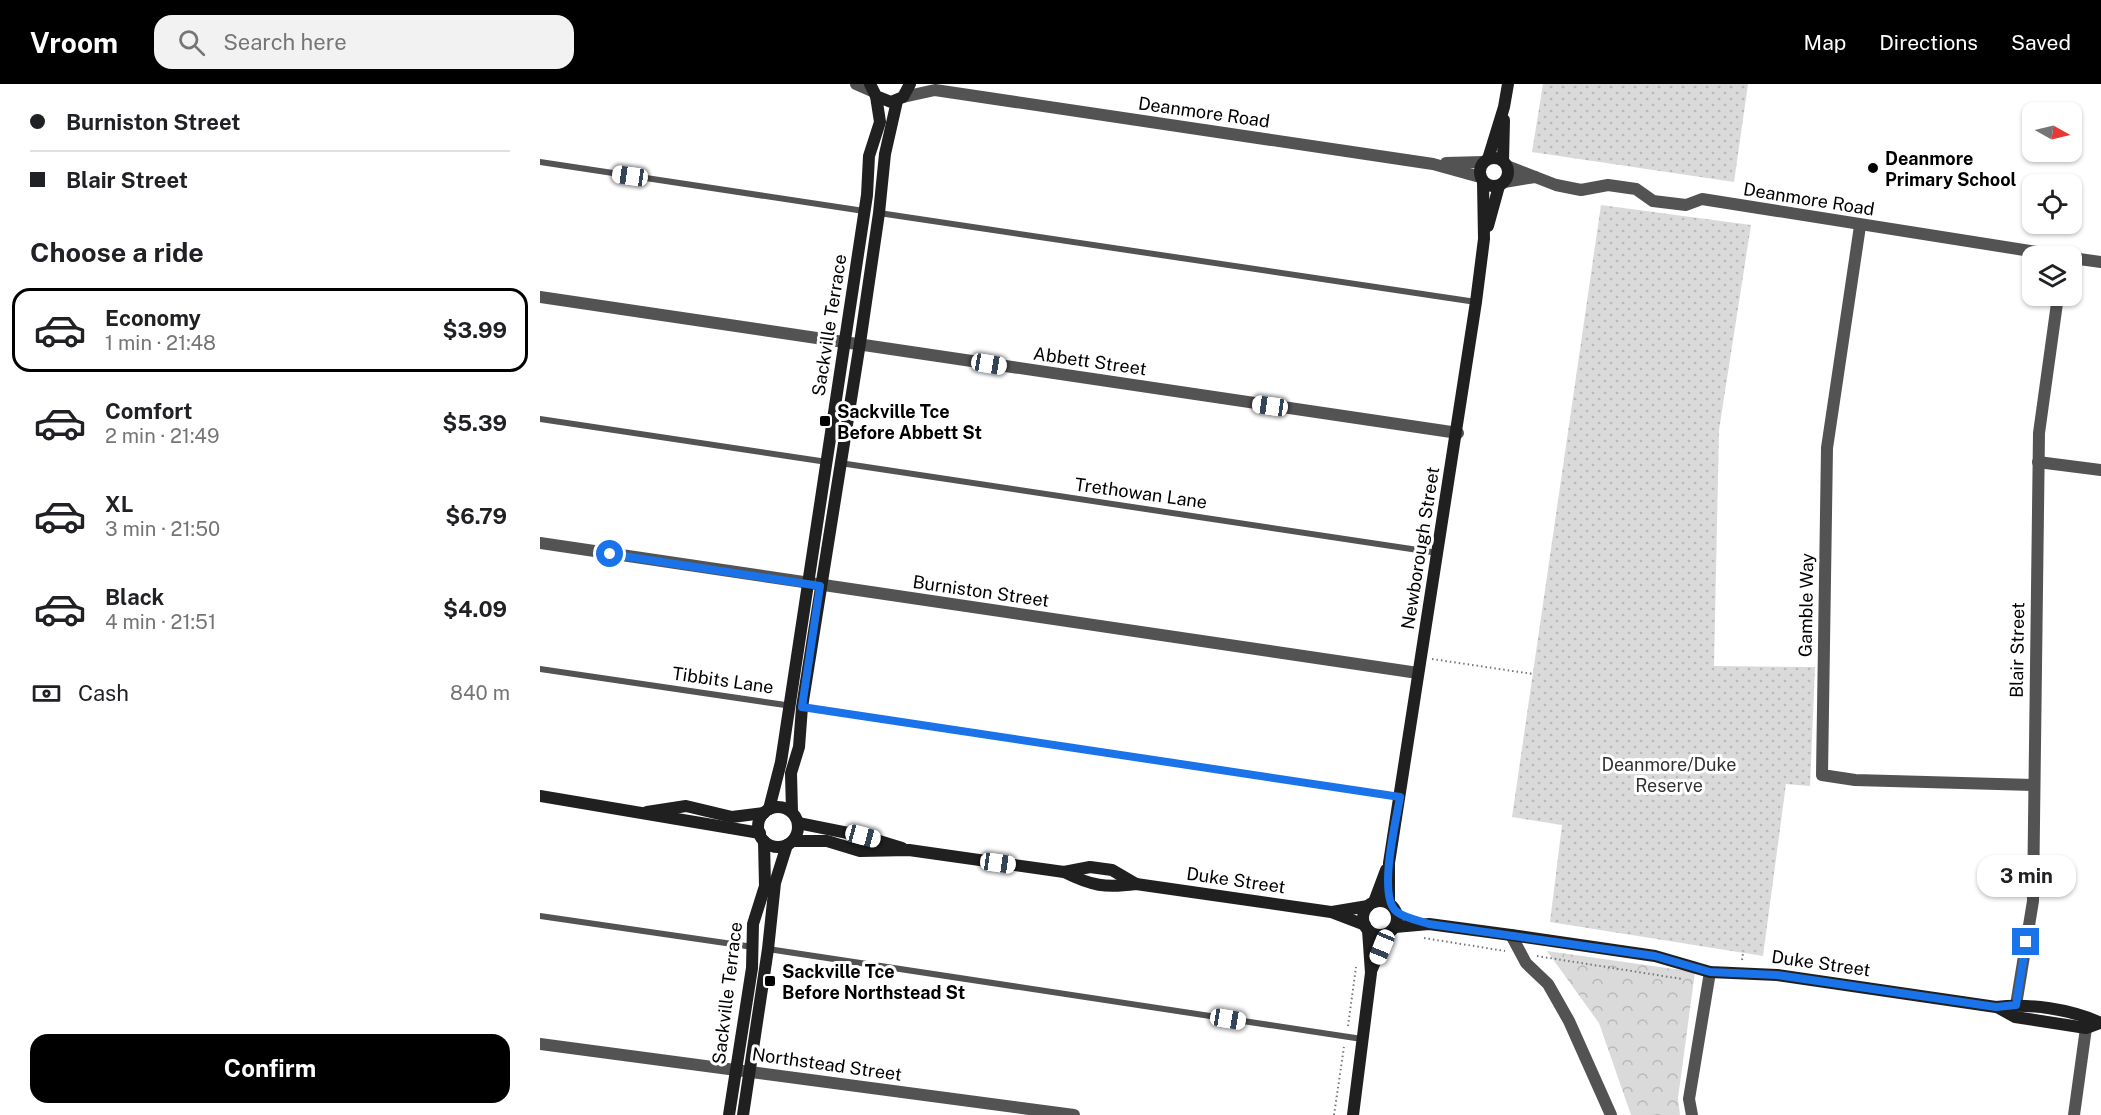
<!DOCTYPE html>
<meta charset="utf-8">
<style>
body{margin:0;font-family:"Public Sans",sans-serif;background:#f2f2f2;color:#202124;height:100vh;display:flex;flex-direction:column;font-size:22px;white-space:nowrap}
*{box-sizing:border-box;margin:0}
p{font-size:20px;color:#757577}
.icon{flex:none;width:33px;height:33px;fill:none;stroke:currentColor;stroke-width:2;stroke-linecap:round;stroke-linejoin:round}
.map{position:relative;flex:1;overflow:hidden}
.panel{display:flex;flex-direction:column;background:#fff;width:540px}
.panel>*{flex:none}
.hud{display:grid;align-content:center;height:132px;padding:0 30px;background:#fff}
.needle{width:39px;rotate:98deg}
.buttons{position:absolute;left:1482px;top:18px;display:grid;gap:12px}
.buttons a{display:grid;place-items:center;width:60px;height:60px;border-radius:12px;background:#fff;box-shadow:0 2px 4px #0004;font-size:30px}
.end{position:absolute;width:27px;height:27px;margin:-14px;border:8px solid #1a73e8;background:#fff;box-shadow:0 0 0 3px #fff}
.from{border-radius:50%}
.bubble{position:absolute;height:42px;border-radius:18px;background:#fff;box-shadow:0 2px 4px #0004;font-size:20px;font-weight:700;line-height:42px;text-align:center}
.car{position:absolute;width:18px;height:36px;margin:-18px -9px;border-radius:8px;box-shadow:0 0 4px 2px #0007;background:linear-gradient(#fff 24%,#345 0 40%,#fff 0 76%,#345 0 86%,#fff 0)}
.hud b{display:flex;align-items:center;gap:21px;height:57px;font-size:22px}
.hud b+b{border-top:2px solid #e0e0e0}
.hud i{width:15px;height:15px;background:#202124}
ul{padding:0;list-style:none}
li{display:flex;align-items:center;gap:18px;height:84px;margin:0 12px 9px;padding:0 18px;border:3px solid transparent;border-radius:18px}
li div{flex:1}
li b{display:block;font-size:22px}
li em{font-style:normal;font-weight:700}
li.selected{border-color:#000}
li>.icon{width:54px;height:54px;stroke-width:1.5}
h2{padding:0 30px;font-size:27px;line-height:72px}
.pay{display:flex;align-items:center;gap:15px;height:66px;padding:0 30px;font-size:22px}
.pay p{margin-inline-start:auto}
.cta{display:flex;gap:12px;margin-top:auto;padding:12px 30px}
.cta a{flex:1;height:69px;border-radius:18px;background:#000;color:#fff;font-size:24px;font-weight:700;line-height:69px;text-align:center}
header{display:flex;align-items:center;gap:36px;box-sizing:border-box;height:84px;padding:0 30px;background:#000;color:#fff}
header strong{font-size:28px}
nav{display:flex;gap:33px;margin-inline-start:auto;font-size:21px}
.search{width:420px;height:54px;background:#f2f2f2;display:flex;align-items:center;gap:15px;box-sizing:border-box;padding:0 21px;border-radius:18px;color:#757577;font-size:22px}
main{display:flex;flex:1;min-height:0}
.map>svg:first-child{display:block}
.grass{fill:url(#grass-dots)}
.forest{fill:url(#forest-crowns)}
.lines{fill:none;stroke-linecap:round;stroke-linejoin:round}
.path{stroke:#757575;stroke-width:2;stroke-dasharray:1.5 3;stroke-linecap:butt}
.lane{stroke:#535353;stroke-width:6}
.street{stroke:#535353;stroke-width:12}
.secondary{stroke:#202020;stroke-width:12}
.route{stroke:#1a73e8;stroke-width:8}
.poi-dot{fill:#000;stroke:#fff;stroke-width:2}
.labels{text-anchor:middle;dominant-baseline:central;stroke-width:6;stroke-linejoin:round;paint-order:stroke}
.street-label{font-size:18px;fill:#000;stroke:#fff}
.poi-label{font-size:18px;font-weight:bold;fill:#000;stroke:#fff;text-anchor:start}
.park-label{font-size:18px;fill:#313131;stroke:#fff}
</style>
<header>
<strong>Vroom</strong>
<div class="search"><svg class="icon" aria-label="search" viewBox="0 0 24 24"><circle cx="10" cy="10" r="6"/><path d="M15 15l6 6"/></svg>Search here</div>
<nav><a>Map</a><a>Directions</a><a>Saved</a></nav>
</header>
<main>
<section class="panel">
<div class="hud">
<b><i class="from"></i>Burniston Street</b>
<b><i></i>Blair Street</b>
</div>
<h2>Choose a ride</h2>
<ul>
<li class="selected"><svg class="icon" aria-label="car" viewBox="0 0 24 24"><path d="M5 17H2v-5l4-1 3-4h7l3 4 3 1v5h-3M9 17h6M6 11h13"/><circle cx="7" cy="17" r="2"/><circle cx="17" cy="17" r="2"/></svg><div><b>Economy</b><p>1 min · 21:48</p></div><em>$3.99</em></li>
<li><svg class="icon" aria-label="car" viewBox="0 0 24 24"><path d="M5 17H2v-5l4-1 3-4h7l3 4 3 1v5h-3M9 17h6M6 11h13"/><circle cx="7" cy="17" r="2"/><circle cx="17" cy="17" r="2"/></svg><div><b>Comfort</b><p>2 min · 21:49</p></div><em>$5.39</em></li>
<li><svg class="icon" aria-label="car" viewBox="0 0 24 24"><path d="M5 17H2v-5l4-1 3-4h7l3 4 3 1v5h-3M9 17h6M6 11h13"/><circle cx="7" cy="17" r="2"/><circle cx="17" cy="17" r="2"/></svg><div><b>XL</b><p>3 min · 21:50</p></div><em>$6.79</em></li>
<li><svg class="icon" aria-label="car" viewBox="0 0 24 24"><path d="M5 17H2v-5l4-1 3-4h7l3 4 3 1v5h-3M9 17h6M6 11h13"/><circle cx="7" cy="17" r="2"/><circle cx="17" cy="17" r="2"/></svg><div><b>Black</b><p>4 min · 21:51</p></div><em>$4.09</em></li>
</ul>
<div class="pay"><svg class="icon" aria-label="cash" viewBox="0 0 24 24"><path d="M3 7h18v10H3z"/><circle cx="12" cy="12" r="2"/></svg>Cash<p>840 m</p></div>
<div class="cta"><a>Confirm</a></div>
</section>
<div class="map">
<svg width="1561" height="1031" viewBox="0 0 1561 1031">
<defs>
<pattern id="grass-dots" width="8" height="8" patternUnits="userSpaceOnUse" patternTransform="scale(1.5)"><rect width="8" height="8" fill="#dadada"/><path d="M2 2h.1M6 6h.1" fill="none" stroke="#b9b9b9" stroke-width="1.8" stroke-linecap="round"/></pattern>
<pattern id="forest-crowns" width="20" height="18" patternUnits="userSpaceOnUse" patternTransform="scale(1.5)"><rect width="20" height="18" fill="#dadada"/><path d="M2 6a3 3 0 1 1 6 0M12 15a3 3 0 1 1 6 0" fill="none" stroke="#b9b9b9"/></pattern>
</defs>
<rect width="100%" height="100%" fill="#fff"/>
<g class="grass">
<polygon points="1003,0 1208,0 1194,98 992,68"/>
<polygon points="1061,121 1211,141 1179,346 1174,582 1275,583 1270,702 1246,700 1223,872 1010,838 1022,741 972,733"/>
</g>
<polygon class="forest" points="1007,867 1155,888 1138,1014 1140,1031 1091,1031 1059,939"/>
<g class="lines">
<g class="path">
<polyline points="892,575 993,590"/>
<polyline points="884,854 965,867"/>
<polyline points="997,872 1142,895"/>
<polyline points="1202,876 1203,869"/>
<polyline points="808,942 816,883"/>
<polyline points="794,1031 804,963"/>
</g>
<g class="lane">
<polyline points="0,78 324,127"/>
<polyline points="339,129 936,218"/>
<polyline points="0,335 287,378"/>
<polyline points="300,379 898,469"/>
<polyline points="0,585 252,622"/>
<polyline points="262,623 860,713"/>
<polyline points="0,832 213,863"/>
<polyline points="228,865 822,955"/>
</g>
<g class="street">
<polyline points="316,0 332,7"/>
<polyline points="363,13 395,6 893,80 940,93"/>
<polyline points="906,79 944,78"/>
<polyline points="967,82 1016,101 1041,106 1068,101 1096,105 1113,117 1146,121 1162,115 1522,172"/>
<polyline points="964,98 995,93"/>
<polyline points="1320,142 1287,364 1282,691 1315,696 1493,701"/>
<polyline points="1532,174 1561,178"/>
<polyline points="0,213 918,349"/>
<polyline points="1498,378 1561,386"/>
<polyline points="0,459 878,589"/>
<polyline points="971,851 986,879 1008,900 1029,937 1071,1031"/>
<polyline points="1476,921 1493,817 1499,349 1518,212"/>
<polyline points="0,960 534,1031"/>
<polyline points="1152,1031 1149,1015 1170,888"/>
<polyline points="1534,1031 1546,944"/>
</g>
<g class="secondary">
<polyline points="330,0 336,12 351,18 363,13 370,0"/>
<circle cx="954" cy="88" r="14"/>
<polyline points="948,75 964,23 968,0"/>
<polyline points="963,77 964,36"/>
<polyline points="948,142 959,102"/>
<polyline points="0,712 220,749"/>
<circle cx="238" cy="743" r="20"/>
<polyline points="229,725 241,678 327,111 329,72 340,38 336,12"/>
<polyline points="107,728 146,722 192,733 224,729"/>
<polyline points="252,728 251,689 259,663 262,623 320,259 339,129 345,70 357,17"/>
<polyline points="258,739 323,752 362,764"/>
<polyline points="253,757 287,757 320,767 369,766 524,788 550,783 572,786 596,800"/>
<path d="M 524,788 C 552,802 565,804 596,800 L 791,828 L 825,841"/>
<circle cx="840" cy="834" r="17"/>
<polyline points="834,818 846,786"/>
<polyline points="849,819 849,779 936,218 944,155 943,98"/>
<polyline points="792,828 828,822"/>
<path d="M 855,843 L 889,840 L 971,851 L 1115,872 L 1170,888 L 1237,891 L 1456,923 C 1490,919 1530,925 1561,939"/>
<polyline points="832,885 847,850"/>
<polyline points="1457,923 1475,933 1546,944 1560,939"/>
<polyline points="189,1031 212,884 213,840 225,802 224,757"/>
<polyline points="203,1031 228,865 235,799 247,761"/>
<polyline points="813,1031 831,889 828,846"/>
</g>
</g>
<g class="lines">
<path class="route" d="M 70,470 L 280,502 L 262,623 L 860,713 C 856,738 837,813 857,828 C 865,834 880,837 889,840 L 1115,872 L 1170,888 L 1237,891 L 1456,923 L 1476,921 L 1486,858"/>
</g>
<g class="poi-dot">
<circle cx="1333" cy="84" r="6"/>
<rect x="279" y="331" width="12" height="12" rx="3"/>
<rect x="224" y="891" width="12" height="12" rx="3"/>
</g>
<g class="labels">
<g class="street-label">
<text transform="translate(664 28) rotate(8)">Deanmore Road</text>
<text transform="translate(1269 115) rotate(9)">Deanmore Road</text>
<text transform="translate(289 241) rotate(-81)">Sackville Terrace</text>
<text transform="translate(550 277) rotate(8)">Abbett Street</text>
<text transform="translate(601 409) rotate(8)">Trethowan Lane</text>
<text transform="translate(880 464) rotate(-81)">Newborough Street</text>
<text transform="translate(441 507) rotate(8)">Burniston Street</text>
<text transform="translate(1266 521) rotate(-89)">Gamble Way</text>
<text transform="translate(1477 566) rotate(-89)">Blair Street</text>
<text transform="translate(183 596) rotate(8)">Tibbits Lane</text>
<text transform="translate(696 796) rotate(8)">Duke Street</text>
<text transform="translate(1281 879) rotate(8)">Duke Street</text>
<text transform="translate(187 909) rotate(-83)">Sackville Terrace</text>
<text transform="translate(287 980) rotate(8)">Northstead Street</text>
</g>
<g class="poi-label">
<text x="1345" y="74">Deanmore<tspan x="1345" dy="21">Primary School</tspan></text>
<text x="297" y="327">Sackville Tce<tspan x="297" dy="21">Before Abbett St</tspan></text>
<text x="242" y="887">Sackville Tce<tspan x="242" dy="21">Before Northstead St</tspan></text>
</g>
<g class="park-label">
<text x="1129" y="680">Deanmore/Duke<tspan x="1129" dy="21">Reserve</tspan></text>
</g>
</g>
</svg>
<div class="buttons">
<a><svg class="needle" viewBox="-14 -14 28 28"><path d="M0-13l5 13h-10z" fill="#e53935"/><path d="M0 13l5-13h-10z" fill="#757577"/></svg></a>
<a><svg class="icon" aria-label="locate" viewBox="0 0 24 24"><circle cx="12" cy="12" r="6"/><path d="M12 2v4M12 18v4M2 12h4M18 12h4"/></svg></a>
<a><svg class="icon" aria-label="layers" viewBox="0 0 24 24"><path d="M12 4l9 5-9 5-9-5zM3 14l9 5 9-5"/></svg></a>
</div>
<i class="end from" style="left:70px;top:470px"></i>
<i class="end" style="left:1486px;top:858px"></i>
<div class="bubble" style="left:1437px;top:771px;width:99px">3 min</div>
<i class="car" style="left:90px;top:92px;rotate:278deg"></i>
<i class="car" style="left:449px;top:280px;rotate:100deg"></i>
<i class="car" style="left:730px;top:322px;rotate:278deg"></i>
<i class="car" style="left:323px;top:752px;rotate:105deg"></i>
<i class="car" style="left:458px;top:779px;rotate:98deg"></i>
<i class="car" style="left:842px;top:863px;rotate:202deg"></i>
<i class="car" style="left:688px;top:935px;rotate:99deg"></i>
</div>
</main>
